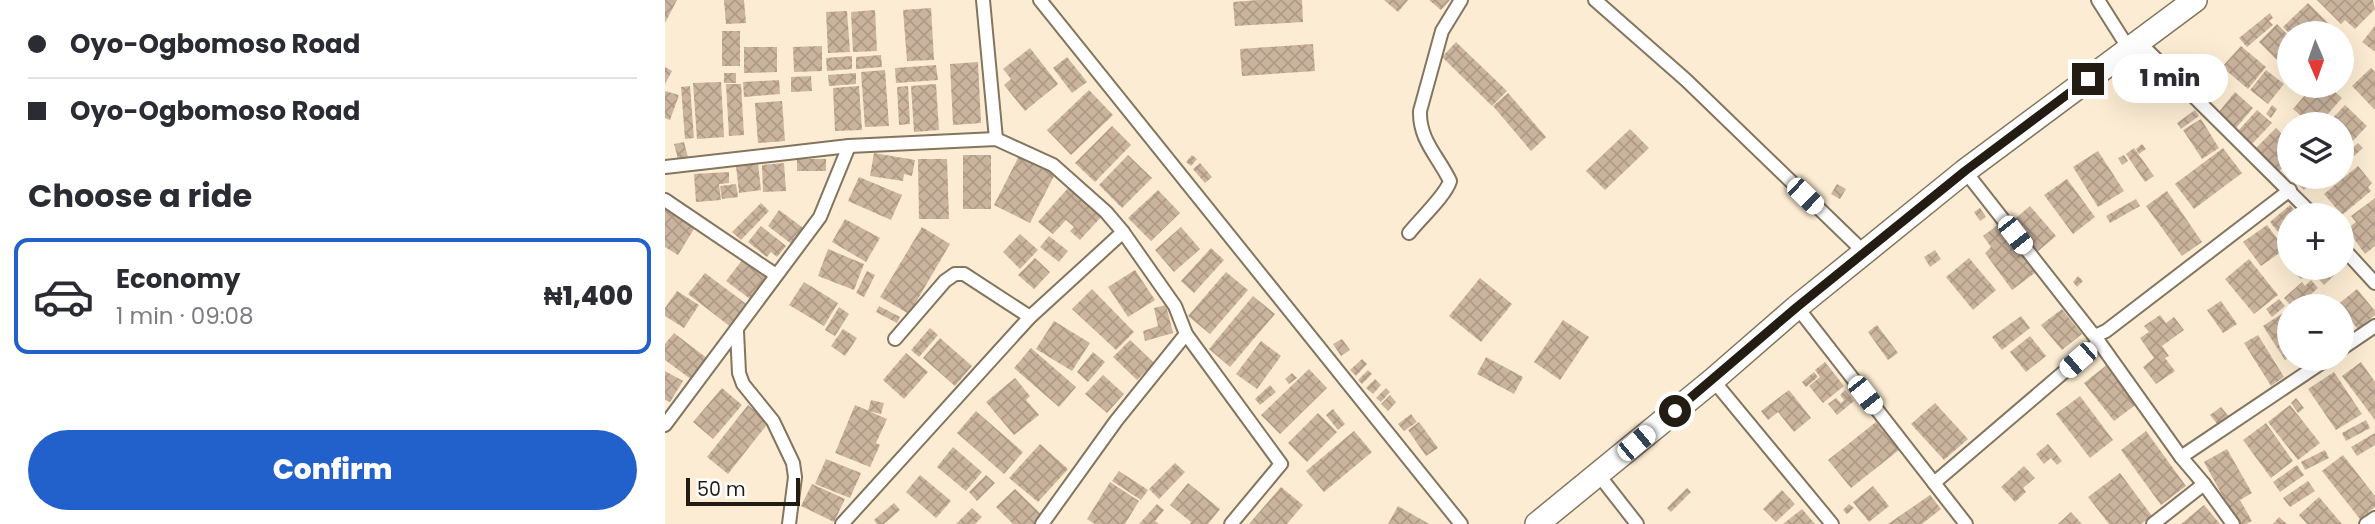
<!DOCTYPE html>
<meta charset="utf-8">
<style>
body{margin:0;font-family:Poppins,sans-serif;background:#f7f7f7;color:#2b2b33;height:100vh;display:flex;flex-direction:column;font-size:26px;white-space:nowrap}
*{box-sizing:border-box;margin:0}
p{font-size:23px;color:#7c7c81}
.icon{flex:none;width:38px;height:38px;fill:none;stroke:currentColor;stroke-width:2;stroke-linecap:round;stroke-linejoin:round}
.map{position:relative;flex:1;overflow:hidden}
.details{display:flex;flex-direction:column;background:#fff;width:665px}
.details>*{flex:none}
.guide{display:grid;align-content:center;height:154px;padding:0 28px;background:#fff}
.needle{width:46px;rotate:178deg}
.controls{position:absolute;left:1612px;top:21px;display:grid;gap:14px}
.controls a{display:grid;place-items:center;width:77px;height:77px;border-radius:50%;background:#fff;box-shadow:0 7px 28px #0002;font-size:35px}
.scale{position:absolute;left:21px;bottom:18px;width:114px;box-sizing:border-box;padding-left:7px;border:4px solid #221c13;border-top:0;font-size:19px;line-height:24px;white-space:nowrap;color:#221c13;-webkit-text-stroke:5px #fff;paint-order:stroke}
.end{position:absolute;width:32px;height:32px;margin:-16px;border:9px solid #221c13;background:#fff;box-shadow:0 0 0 4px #fff}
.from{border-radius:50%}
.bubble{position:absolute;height:49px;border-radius:24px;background:#fff;box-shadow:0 7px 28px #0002;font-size:23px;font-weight:800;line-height:49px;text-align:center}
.car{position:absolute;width:21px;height:42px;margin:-21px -10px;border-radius:9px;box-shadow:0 0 5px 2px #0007;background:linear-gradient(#fff 24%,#345 0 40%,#fff 0 76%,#345 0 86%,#fff 0)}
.guide b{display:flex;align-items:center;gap:24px;height:66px;font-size:26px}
.guide b+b{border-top:2px solid #e1e1e2}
.guide i{width:18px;height:18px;background:#2b2b33}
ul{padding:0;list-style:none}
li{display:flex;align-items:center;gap:21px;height:116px;margin:0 14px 10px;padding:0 14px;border:4px solid transparent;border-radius:14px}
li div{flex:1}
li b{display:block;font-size:26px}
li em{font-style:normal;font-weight:800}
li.active{border-color:#2260cc}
li>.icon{width:63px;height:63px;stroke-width:1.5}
h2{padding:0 28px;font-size:32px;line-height:84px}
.primary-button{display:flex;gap:14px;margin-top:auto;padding:14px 28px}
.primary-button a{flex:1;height:80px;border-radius:42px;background:#2260cc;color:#fff;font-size:28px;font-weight:800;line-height:80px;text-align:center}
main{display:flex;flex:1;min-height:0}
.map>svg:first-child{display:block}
.building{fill:url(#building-cross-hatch)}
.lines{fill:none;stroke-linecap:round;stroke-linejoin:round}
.street-casing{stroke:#83755e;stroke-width:16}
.highway-casing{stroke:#83755e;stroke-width:26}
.street{stroke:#fff;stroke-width:12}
.highway{stroke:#fff;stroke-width:23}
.route{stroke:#221c13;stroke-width:9}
</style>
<main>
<section class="details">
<div class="guide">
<b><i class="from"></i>Oyo-Ogbomoso Road</b>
<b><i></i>Oyo-Ogbomoso Road</b>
</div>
<h2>Choose a ride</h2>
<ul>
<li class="active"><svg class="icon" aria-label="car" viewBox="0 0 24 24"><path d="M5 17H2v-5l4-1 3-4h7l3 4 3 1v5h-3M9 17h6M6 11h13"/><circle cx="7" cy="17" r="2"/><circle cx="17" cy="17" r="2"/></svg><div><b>Economy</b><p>1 min · 09:08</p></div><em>₦1,400</em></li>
</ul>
<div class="primary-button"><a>Confirm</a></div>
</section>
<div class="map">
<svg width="1710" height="524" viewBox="0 0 1710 524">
<defs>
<pattern id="building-cross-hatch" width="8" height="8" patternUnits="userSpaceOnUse" patternTransform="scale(1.75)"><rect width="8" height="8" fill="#cbb49e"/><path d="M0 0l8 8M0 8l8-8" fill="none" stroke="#ae9a87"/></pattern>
</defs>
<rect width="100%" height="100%" fill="#fcecd3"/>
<g class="building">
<polygon points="0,0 12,0 0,23"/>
<polygon points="59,0 79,0 81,23 61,24"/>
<polygon points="593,0 637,0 638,22 570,26 568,2"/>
<polygon points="719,0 743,0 733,12"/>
<polygon points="764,0 785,0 776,10"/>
<polygon points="1652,0 1708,0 1710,9 1690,29 1680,20 1676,24"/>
<polygon points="1643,3 1673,33 1624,33 1618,27"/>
<polygon points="266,8 269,60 242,61 238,10"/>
<polygon points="210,10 212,51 188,52 186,12"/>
<polygon points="182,11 185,52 163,53 161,12"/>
<polygon points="1605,13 1608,18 1604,21 1608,25 1582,47 1574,38"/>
<polygon points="1612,24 1624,36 1624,72 1594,42"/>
<polygon points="1710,26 1710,52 1697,42"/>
<rect x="57" y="31" width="18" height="35"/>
<polygon points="791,42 842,91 827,106 777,57"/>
<polygon points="648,44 650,71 577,76 575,49"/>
<polygon points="157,46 157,71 129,72 128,47"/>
<polygon points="1576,46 1601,67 1583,89 1557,67"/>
<polygon points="79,47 112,47 112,72 79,73"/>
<polygon points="365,48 393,84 360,111 339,85 346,79 338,69"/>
<polygon points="216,55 217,67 191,69 191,57"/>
<polygon points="187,56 187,69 162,71 161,58"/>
<polygon points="402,57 422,82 407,93 388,68"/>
<polygon points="313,62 316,123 288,125 285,64"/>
<polygon points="271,65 273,80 231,83 230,68"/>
<polygon points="0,67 7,71 0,84"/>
<polygon points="1706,68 1710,72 1710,110 1687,86"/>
<polygon points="220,70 224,126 200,127 196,72"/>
<polygon points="1601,70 1619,84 1603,104 1585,90"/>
<rect x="59" y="73" width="12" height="10"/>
<polygon points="191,73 191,84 164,86 163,75"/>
<polygon points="146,76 147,91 126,92 126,77"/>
<polygon points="114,80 115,94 79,97 78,82"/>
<polygon points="56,82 59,137 32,139 28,83"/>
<polygon points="61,84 76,84 79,135 64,136"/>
<polygon points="271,84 274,130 249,132 246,86"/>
<polygon points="25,86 29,138 20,139 16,87"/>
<polygon points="194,86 197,130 170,131 168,88"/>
<polygon points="243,86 245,124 234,125 232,87"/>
<polygon points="1648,86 1663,86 1677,98 1654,124 1646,124 1628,109"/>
<polygon points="424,90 448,115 406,155 382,130"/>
<polygon points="0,91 14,95 5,120 0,118"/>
<polygon points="1570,92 1588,108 1571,128 1553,113"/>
<polygon points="843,93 881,137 866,151 828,106"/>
<polygon points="117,101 120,141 93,143 90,103"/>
<polygon points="1607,105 1612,109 1606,118 1601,114"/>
<polygon points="1680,105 1702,126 1686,143 1676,134 1676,124 1662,124"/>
<polygon points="1530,110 1534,116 1516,129 1512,123"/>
<polygon points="1592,110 1607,123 1587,144 1573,131"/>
<polygon points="1536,119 1554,148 1537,159 1518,130"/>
<polygon points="447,126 466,145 430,182 410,163"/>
<polygon points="1611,128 1624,141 1624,162 1614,171 1591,148"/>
<polygon points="965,129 984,148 940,190 921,171"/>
<polygon points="1676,135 1685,143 1676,152"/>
<polygon points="19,142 23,157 13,159 9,144"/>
<polygon points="1693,143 1698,148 1689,156 1684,151"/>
<polygon points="1477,144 1481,149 1474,154 1471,149"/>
<polygon points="1469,148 1489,176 1480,182 1461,154"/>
<polygon points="1558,148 1577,173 1529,209 1510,184"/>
<polygon points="1433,151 1459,191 1433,207 1408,167"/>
<polygon points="209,153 250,160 247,176 239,174 238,181 205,176"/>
<rect x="298" y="155" width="28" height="54"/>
<polygon points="463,155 487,178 457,208 434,185"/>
<polygon points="527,155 532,159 526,166 521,162"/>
<polygon points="1459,155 1463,161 1457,165 1453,158"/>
<polygon points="354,156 390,174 365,223 329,205"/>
<rect x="132" y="159" width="29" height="12"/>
<polygon points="253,159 282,159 284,219 254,219"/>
<polygon points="119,163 121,191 98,192 97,165"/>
<polygon points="535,163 547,177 540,183 528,169"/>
<polygon points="93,164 96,190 74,193 71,166"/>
<polygon points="1693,166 1707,183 1703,187 1706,191 1677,215 1659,194"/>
<polygon points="64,172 64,183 54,184 56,200 31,202 29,174"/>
<polygon points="194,177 237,195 226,220 183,201"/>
<polygon points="1629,177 1652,177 1639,190 1627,179"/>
<polygon points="1402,179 1430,217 1408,234 1379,195"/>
<polygon points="71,184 73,197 57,199 55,186"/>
<polygon points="1172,184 1181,189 1175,199 1166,194"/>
<polygon points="404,187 437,216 415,240 405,231 409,227 401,220 388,234 373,222"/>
<polygon points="493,190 515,213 486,241 463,218"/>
<polygon points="1502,191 1537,242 1517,256 1481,206"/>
<polygon points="1710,198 1710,246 1700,254 1682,229 1691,222 1686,216"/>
<polygon points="1471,199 1475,206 1445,223 1441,216"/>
<polygon points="96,203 104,211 76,240 67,232"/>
<polygon points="1625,205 1634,215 1624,215 1624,246 1605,222"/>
<polygon points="3,206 32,224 13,255 0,247 0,210"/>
<polygon points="1365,206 1391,236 1372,252 1346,222"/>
<polygon points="1315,208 1321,217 1315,221 1309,212"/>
<polygon points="114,210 141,230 129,246 103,226"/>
<polygon points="180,219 215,238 201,262 167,242"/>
<polygon points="1334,224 1371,272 1347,290 1320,253 1326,247 1318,236"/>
<polygon points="1602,225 1620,249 1596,266 1578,242"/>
<polygon points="96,226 121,246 112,257 106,252 102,257 83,242"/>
<polygon points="257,227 285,244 244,314 215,297"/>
<polygon points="516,227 535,249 509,272 490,250"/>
<polygon points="355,234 373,250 355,269 338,252"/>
<polygon points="384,236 403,251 394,262 375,247"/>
<polygon points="546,248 559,260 529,293 516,281"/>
<polygon points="163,249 199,264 189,290 153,276"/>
<polygon points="1270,250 1276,259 1265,267 1259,257"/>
<polygon points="370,258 385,272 369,289 353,275"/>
<polygon points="1304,258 1331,290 1308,310 1281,277"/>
<polygon points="78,259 102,277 85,299 61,281"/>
<polygon points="1584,259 1613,295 1589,314 1560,279"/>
<polygon points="1676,262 1680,265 1659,285 1650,275 1657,268 1676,268"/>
<polygon points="1637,268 1643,271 1636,279 1631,274"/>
<polygon points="470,270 490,300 463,317 443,287"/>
<polygon points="202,271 210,275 199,297 191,293"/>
<polygon points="561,272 583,290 545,334 523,316"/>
<polygon points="40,273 84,306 67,328 23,294"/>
<polygon points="1413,276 1418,281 1412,287 1408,282"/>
<polygon points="815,278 847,304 816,342 784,316"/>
<polygon points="1646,280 1653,288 1633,306 1626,306 1619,298 1637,282 1640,286"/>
<polygon points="139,282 173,303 159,326 124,305"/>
<polygon points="427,289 469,332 451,350 407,309"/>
<polygon points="1692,289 1710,311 1710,315 1693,329 1676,310 1676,306 1671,306"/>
<polygon points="12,291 34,305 19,328 0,316 0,308"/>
<polygon points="588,296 610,314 565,367 544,349"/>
<polygon points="1661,298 1667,306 1650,306"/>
<polygon points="1614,299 1620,306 1607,317 1601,309"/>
<polygon points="1556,301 1572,324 1558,333 1542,310"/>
<polygon points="501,305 508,333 480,341 478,331 493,326 489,308"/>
<polygon points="214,306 235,317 232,323 211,312"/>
<polygon points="174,307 184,314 170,336 160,330"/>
<polygon points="1397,309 1417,334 1397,350 1376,325"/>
<polygon points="1624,309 1624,357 1620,360 1598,326"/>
<polygon points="1495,315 1501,323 1509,317 1519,330 1497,346 1504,356 1500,358 1510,371 1491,384 1478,367 1489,358 1475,338 1484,332 1479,326"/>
<polygon points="1356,316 1365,328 1337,350 1327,337"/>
<polygon points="1676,317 1688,332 1676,341"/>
<polygon points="898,320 924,337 895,380 869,362"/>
<polygon points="389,321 425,343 407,371 371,349"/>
<polygon points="1212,325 1233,353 1223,360 1203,332"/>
<polygon points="265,328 273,335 254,357 246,350"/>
<polygon points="178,329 192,338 180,356 166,346"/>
<polygon points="9,333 43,359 27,380 0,360 0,344"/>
<polygon points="1593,335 1619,377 1606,386 1579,343"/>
<polygon points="1365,336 1381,356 1361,372 1345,352"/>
<polygon points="275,338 307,366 290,386 258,358"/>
<polygon points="677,339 685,350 676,356 668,344"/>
<polygon points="465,340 489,363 472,380 448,357"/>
<polygon points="596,341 616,356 592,389 571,374"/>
<polygon points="366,348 411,387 394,407 349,368"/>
<polygon points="428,352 440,362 423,382 412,372"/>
<polygon points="241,353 263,372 239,399 218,380"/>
<polygon points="821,357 858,377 849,394 812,374"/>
<polygon points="697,359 702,364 691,376 685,370"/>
<polygon points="1160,362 1179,386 1158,403 1144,386 1155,377 1150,370"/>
<polygon points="1696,362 1710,382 1710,420 1677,376"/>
<polygon points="1443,364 1473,403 1449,421 1419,383"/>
<polygon points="644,369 662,388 615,434 596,415"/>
<polygon points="703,370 707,374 697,384 693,380"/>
<polygon points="0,371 18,381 5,402 0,400"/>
<polygon points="1149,372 1153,377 1141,387 1137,382"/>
<polygon points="1669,372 1697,414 1671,430 1643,389"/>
<polygon points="627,373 632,378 624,384 620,379"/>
<polygon points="438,375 459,394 442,413 420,394"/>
<polygon points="350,378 365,396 361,400 374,415 349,435 321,402"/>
<polygon points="710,379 716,385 708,394 701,388"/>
<polygon points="605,385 611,392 595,405 590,399"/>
<polygon points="57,388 77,405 48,439 28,422"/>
<polygon points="721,388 725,392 716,402 711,398"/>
<polygon points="1124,390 1146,418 1129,432 1113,412 1103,420 1096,411"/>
<polygon points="1180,390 1189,401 1172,415 1163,404 1171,398 1176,403 1179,400 1175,395"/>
<polygon points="725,395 731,402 723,411 716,404"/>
<polygon points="1415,396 1448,440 1425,458 1391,414"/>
<polygon points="1631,398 1639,408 1633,413 1626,403"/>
<polygon points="206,400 219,403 216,414 203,411"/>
<polygon points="1270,403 1303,439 1279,460 1246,424"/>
<polygon points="83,405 104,422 63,474 42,457"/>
<polygon points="190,405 222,419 211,443 215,445 205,467 170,453"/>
<polygon points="1625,405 1655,443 1633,460 1603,422"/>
<polygon points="1556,407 1565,418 1554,426 1545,415"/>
<polygon points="668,409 680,424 673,430 661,415"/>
<polygon points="311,411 358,452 339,474 292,433"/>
<polygon points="653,413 672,432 642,462 623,443"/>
<polygon points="746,414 752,422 739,431 733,424"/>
<polygon points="1701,420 1705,428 1681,441 1677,433"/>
<polygon points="754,422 773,448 761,456 743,430"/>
<polygon points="1211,422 1234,450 1186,488 1163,460"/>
<polygon points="1601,423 1628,461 1606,478 1578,440"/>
<polygon points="689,431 707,452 659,492 641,471"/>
<polygon points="1481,431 1521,486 1496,505 1456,450"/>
<polygon points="1710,433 1710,445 1692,456 1686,447"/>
<polygon points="375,444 403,469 373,502 344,478"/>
<polygon points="1383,444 1397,461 1392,465 1386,458 1379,464 1371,454"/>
<polygon points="288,447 317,472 301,491 272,467"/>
<polygon points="1562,449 1587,493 1575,500 1587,521 1581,524 1573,524 1539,462"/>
<polygon points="1660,450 1664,458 1640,470 1636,462"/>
<polygon points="1678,455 1710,496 1710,507 1695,519 1657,471"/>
<polygon points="161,459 196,473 185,498 150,484"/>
<polygon points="510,463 520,472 494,499 484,489"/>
<polygon points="1632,465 1639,475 1615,492 1608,482"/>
<polygon points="1359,466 1370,478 1358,488 1361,492 1350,502 1336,487"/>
<polygon points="454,471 483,490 476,500 447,481"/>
<polygon points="1455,473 1487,516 1476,524 1444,524 1423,497"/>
<polygon points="255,475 286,501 271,518 241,492"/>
<polygon points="321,475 330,483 312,501 304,492"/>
<polygon points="1643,481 1650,491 1625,507 1618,498"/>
<polygon points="445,482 474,501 460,524 430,524 422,519"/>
<polygon points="523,483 555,509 543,524 525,524 526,522 505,505"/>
<polygon points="147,484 180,499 169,522 136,506"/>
<polygon points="1208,486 1224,506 1204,522 1188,502"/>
<polygon points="616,487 638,505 622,524 584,524"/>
<polygon points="1022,488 1026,492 1006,512 1002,508"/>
<polygon points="350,489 381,519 375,524 348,524 331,507"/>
<polygon points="1117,490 1130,504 1111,522 1098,509"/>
<polygon points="1265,495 1276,509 1257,524 1223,524"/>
<polygon points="1654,497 1677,524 1642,524 1634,515"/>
<polygon points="229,503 235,510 219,524 212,524 209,520"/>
<polygon points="492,504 499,510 490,521 494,524 474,524"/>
<polygon points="1184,504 1189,508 1182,514 1178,510"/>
<polygon points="1539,505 1555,524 1516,524"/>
<polygon points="733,506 764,524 723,524"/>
<polygon points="307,508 317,517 310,524 291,524"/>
<polygon points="1137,509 1150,524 1118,524"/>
<polygon points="1406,512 1417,524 1393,524"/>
<polygon points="1614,517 1622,524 1608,524"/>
</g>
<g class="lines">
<defs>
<g id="street">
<polyline points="318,0 331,139"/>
<polyline points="375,0 796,524"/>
<polyline points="930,0 1021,80 1200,253"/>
<polyline points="1433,0 1464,49 1484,52 1648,215"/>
<polyline points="0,167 184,146 331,139 388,165 441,212 458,232 510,306 521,334 616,464 566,524"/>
<polyline points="1300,171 1434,342 1516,457 1539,484 1568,524"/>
<polyline points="0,200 111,275"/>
<path d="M 744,233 C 755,219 781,195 785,181 C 773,156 754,140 755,111 L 777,31 L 796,0"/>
<polyline points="1676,246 1710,283"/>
<polyline points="1132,307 1301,524"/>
<polyline points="72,331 74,373 78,384 108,421 128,463 130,477 124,524"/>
<polyline points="230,339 280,281 290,274 299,274 365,317"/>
<polyline points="1676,349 1710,326"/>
<polyline points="1048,380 1167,524"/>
<polyline points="0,425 155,217 184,146"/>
<polyline points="1516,457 1662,359"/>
<polyline points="933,474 972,524"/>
<polyline points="1269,483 1434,342 1430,336 1441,331 1625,190"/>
<polyline points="177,524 365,317 458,232"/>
<polyline points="377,524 451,421 521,334"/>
<polyline points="1488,524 1539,484"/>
<polyline points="1701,524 1710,518"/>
</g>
<polyline id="highway" points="872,524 1048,380 1132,307 1300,171 1530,0"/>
</defs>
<use href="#street" class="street-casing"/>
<use href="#highway" class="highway-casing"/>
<use href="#street" class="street"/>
<use href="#highway" class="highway"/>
</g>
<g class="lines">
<polyline class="route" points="1010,411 1132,307 1300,171 1423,79"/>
</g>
</svg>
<div class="controls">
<a><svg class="needle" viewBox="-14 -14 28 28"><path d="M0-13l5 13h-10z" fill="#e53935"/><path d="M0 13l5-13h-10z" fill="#7c7c81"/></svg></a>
<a><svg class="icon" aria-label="layers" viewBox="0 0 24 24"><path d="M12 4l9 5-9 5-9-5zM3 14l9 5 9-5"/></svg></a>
<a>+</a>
<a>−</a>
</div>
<div class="scale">50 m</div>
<i class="end from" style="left:1010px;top:411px"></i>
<i class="end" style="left:1423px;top:79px"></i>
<div class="bubble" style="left:1447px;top:54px;width:116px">1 min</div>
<i class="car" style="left:1140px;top:196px;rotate:134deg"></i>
<i class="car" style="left:1350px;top:235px;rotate:142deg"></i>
<i class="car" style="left:1413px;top:360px;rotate:229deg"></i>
<i class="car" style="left:1200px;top:395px;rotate:142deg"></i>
<i class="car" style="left:971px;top:443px;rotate:50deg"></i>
</div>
</main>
